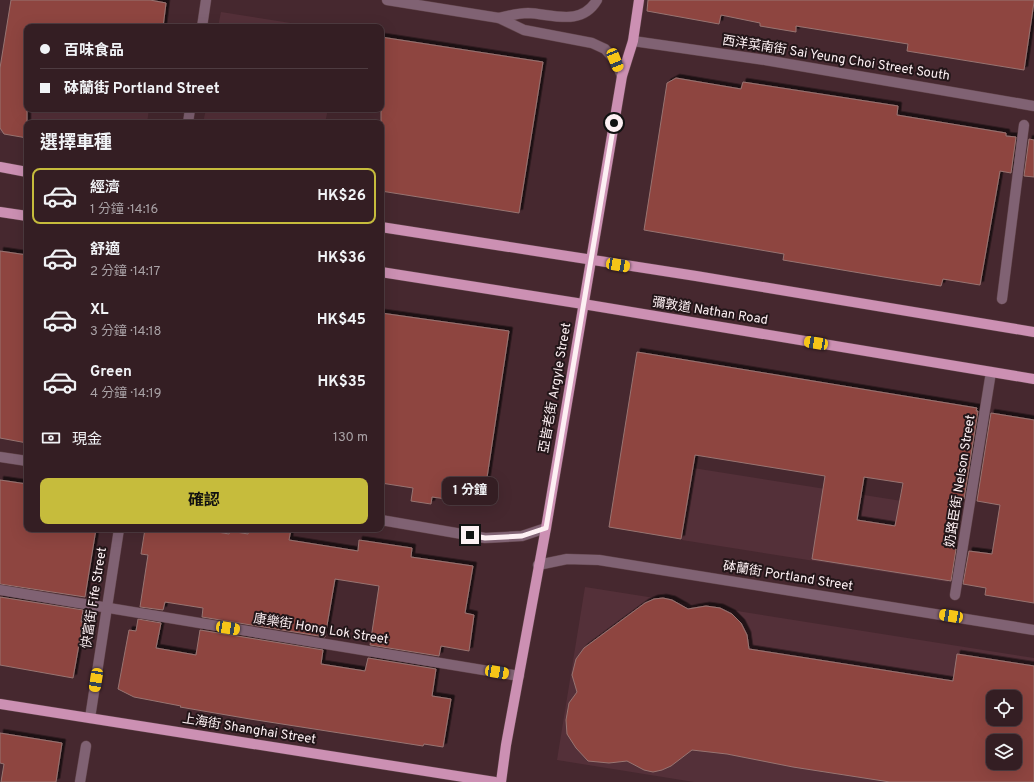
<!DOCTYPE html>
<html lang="zh-TW">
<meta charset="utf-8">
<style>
body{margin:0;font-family:Overpass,"Noto Sans TC",sans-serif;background:#3c272b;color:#f1f3f6;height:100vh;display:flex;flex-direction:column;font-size:15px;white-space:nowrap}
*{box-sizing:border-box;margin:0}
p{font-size:13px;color:#a9a2a6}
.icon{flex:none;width:22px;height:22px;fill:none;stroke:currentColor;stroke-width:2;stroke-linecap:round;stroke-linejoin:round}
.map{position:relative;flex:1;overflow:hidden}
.sheet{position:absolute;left:24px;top:120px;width:360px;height:412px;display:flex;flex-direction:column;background:#341e23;border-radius:8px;box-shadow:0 4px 16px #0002,0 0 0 1px #4e3c41}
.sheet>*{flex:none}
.top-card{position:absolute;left:24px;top:24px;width:360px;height:88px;border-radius:8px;box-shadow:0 4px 16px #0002,0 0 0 1px #4e3c41;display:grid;align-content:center;height:88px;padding:0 16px;background:#341e23}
.controls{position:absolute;left:986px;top:690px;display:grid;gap:8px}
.controls a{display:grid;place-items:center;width:36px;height:36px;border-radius:8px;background:#341e23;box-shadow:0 4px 16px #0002,0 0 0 1px #4e3c41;font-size:20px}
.end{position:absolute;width:18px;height:18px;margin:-9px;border:5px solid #fdf0f3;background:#111;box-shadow:0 0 0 2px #111}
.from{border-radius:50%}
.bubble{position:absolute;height:28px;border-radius:8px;background:#341e23;box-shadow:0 4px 16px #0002,0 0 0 1px #4e3c41;font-size:13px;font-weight:700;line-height:28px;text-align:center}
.car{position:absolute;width:12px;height:24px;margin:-12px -6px;border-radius:5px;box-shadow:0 0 3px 1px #0007;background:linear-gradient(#f5c518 24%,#345 0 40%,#f5c518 0 76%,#345 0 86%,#f5c518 0)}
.top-card b{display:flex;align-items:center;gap:14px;height:38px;font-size:15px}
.top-card b+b{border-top:1px solid #4e3c41}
.top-card i{width:10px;height:10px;background:#f1f3f6}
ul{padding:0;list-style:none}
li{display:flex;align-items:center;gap:12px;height:56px;margin:0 8px 6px;padding:0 8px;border:2px solid transparent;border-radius:8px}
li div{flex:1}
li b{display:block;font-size:15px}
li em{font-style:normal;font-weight:700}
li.on{border-color:#c6bc3c}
li>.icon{width:36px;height:36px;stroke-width:1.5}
h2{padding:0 16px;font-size:18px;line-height:48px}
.pay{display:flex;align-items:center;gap:10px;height:44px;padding:0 16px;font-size:15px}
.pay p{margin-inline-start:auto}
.action{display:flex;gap:8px;margin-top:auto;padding:8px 16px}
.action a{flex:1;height:46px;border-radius:8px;background:#c6bc3c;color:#111;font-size:16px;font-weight:700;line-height:46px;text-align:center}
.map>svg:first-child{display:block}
.built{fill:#543039;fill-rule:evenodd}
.building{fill:#8e4441;stroke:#987471;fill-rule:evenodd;filter:url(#shadow)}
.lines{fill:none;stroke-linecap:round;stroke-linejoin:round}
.minor-casing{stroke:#60444a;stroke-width:11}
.major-casing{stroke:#60444a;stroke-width:11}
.minor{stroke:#806273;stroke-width:10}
.major{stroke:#cc90b3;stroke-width:10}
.route{stroke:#fdf0f3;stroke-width:5}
.labels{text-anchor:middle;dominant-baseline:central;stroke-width:4;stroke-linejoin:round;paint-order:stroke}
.street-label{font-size:13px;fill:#fdf0f3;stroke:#231619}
</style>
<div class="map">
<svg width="1034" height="782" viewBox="0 0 1034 782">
<defs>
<filter id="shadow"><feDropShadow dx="3.5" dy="-3.5" stdDeviation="0" flood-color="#0009"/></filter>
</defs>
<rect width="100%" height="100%" fill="#46282f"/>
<g class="built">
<polygon points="11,0 150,0 166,3 163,27 27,27 27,109 149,109 147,123 27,123 27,138 0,133 0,68"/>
<polygon points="221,12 297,24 317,27 218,27"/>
<polygon points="206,109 328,109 325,123 203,123"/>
<polygon points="693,468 959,510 948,582 682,540"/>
<path d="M 585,587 L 1034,658 L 1034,782 L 694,782 L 557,760 ZM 993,697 L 1015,697 L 1015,719 L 993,719 ZM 993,741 L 1015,741 L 1015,763 L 993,763 Z"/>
</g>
<g class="building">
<polygon points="11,0 150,0 166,3 163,27 27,27 27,138 4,134 0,128 0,68"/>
<polygon points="648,0 1034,0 1034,2 1024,70 907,51 908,44 796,26 796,32 760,26 760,23 721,15 719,24 647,11"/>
<polygon points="381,37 543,62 519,213 381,191"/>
<polygon points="676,78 741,89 743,82 898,106 897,115 1006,133 1006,136 1016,137 1011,173 1000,171 980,285 943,279 941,286 884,277 783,260 784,254 644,230 667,83"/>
<polygon points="1029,139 1034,140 1034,177 1024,176"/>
<polygon points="0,251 27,255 27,443 0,438"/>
<polygon points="381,313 509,331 483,504 432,497 431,504 411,501 413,488 381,483"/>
<path d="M 637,352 L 977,408 L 976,411 L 978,411 L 964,499 L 960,498 L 952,548 L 956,549 L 951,581 L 812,559 L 825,476 L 695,455 L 681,539 L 609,527 ZM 864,477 L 903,483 L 895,526 L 857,520 Z"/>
<polygon points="991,413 1034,420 1034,603 985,595 986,588 963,584 969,551 992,554 1000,505 977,501"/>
<polygon points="0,480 27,484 27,529 96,529 85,597 0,584"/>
<polygon points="145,529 200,529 229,534 230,531 248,534 249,529 291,529 289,540 358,551 359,540 412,548 411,557 473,566 465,613 474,615 469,651 441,646 439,656 370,645 379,586 335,579 325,637 202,617 203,608 165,602 163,610 140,607 148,555 141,554"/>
<polygon points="0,597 83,610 81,622 83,622 73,678 0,665"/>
<path d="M 663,598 L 672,600 L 688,609 L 706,606 L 720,608 L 732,614 L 741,623 L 747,635 L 749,649 L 953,681 L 957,654 L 1034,666 L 1034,782 L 890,782 L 793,767 L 727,754 L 692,750 L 671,766 L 662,770 L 653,772 L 644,770 L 627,761 L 609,763 L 588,761 L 576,748 L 567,734 L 566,720 L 569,703 L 577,692 L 572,675 L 576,659 L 584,648 L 645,603 L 654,599 ZM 993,697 L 1015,697 L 1015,719 L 993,719 ZM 993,741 L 1015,741 L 1015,763 L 993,763 Z"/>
<polygon points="138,619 161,623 156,648 196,655 200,630 323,650 321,664 365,671 368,658 436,669 432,696 451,699 443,747 424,744 423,746 250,719 180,707 181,706 134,697 118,689 129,630 136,631"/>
<polygon points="0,733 62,743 56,782 1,782 4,764 0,763"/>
</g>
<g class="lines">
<defs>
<g id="minor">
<polyline points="387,0 499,18 524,30 592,43 605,49 615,60 622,76"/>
<path d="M 499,18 C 508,16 518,13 528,13 C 552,14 581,27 597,0"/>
<polyline points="202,27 206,0"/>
<polyline points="633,41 765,60 1034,106"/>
<polyline points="188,123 190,109"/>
<polyline points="1002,299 1024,125"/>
<polyline points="0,457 27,461"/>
<polyline points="381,520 485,538 522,536 546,528"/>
<polyline points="538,565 567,559 599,560 1034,630"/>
<polyline points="0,590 519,676"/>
<polyline points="955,595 991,372"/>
<polyline points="90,718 119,529"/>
<polyline points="80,782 86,746"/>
</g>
<g id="major">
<polyline points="0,167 27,172"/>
<polyline points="0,212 27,216"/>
<polyline points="381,227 696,276 1034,332"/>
<polyline points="381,272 583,304 1034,379"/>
<polyline points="0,704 495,782"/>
<polyline points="501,782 506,745 546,528 622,76 633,41 639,0"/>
</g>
</defs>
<use href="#minor" class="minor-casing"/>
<use href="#major" class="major-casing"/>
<use href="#minor" class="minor"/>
<use href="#major" class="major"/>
</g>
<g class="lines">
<polyline class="route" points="470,535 485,538 522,536 546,528 614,123"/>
</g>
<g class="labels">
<g class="street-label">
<text transform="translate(836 59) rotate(9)">西洋菜南街 Sai Yeung Choi Street South</text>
<text transform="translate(710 312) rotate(9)">彌敦道 Nathan Road</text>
<text transform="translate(556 388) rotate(-80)">亞皆老街 Argyle Street</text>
<text transform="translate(961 481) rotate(-81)">奶路臣街 Nelson Street</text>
<text transform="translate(788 577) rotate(9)">砵蘭街 Portland Street</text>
<text transform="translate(95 598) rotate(-81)">快富街 Fife Street</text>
<text transform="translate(321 630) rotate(9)">康樂街 Hong Lok Street</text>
<text transform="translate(249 730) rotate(9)">上海街 Shanghai Street</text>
</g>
</g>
</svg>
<div class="controls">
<a><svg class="icon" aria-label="locate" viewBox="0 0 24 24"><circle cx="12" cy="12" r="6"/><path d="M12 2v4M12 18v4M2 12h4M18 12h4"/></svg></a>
<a><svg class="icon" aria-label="layers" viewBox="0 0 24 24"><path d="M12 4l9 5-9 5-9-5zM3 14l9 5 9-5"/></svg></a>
</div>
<i class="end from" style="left:614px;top:123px"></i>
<i class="end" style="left:470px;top:535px"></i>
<div class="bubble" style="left:442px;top:477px;width:56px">1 分鐘</div>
<i class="car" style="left:615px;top:60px;rotate:158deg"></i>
<i class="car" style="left:618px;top:265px;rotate:100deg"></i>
<i class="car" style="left:816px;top:343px;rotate:279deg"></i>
<i class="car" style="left:951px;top:616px;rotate:279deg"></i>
<i class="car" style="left:228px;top:628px;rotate:99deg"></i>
<i class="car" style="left:497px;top:672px;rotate:100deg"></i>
<i class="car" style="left:96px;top:680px;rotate:189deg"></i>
<div class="top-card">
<b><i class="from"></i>百味食品</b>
<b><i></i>砵蘭街 Portland Street</b>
</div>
<section class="sheet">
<h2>選擇車種</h2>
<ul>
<li class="on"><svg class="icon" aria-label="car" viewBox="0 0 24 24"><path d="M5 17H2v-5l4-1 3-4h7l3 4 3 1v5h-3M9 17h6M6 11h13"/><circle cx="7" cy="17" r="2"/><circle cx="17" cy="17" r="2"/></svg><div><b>經濟</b><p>1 分鐘 · 14:16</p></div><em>HK$26</em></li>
<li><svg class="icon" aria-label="car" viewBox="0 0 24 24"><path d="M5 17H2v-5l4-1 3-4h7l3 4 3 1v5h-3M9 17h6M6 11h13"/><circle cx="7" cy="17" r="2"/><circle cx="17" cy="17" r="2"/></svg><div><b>舒適</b><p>2 分鐘 · 14:17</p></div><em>HK$36</em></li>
<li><svg class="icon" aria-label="car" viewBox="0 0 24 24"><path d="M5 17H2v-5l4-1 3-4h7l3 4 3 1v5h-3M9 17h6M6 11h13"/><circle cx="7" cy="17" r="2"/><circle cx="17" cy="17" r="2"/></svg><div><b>XL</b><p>3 分鐘 · 14:18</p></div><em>HK$45</em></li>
<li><svg class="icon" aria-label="car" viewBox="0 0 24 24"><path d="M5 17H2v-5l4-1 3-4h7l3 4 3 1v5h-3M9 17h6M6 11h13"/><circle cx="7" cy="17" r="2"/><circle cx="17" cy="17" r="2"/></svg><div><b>Green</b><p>4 分鐘 · 14:19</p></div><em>HK$35</em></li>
</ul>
<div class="pay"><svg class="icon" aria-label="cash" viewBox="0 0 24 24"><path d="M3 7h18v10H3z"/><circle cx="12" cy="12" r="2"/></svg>現金<p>130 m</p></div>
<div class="action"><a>確認</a></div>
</section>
</div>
